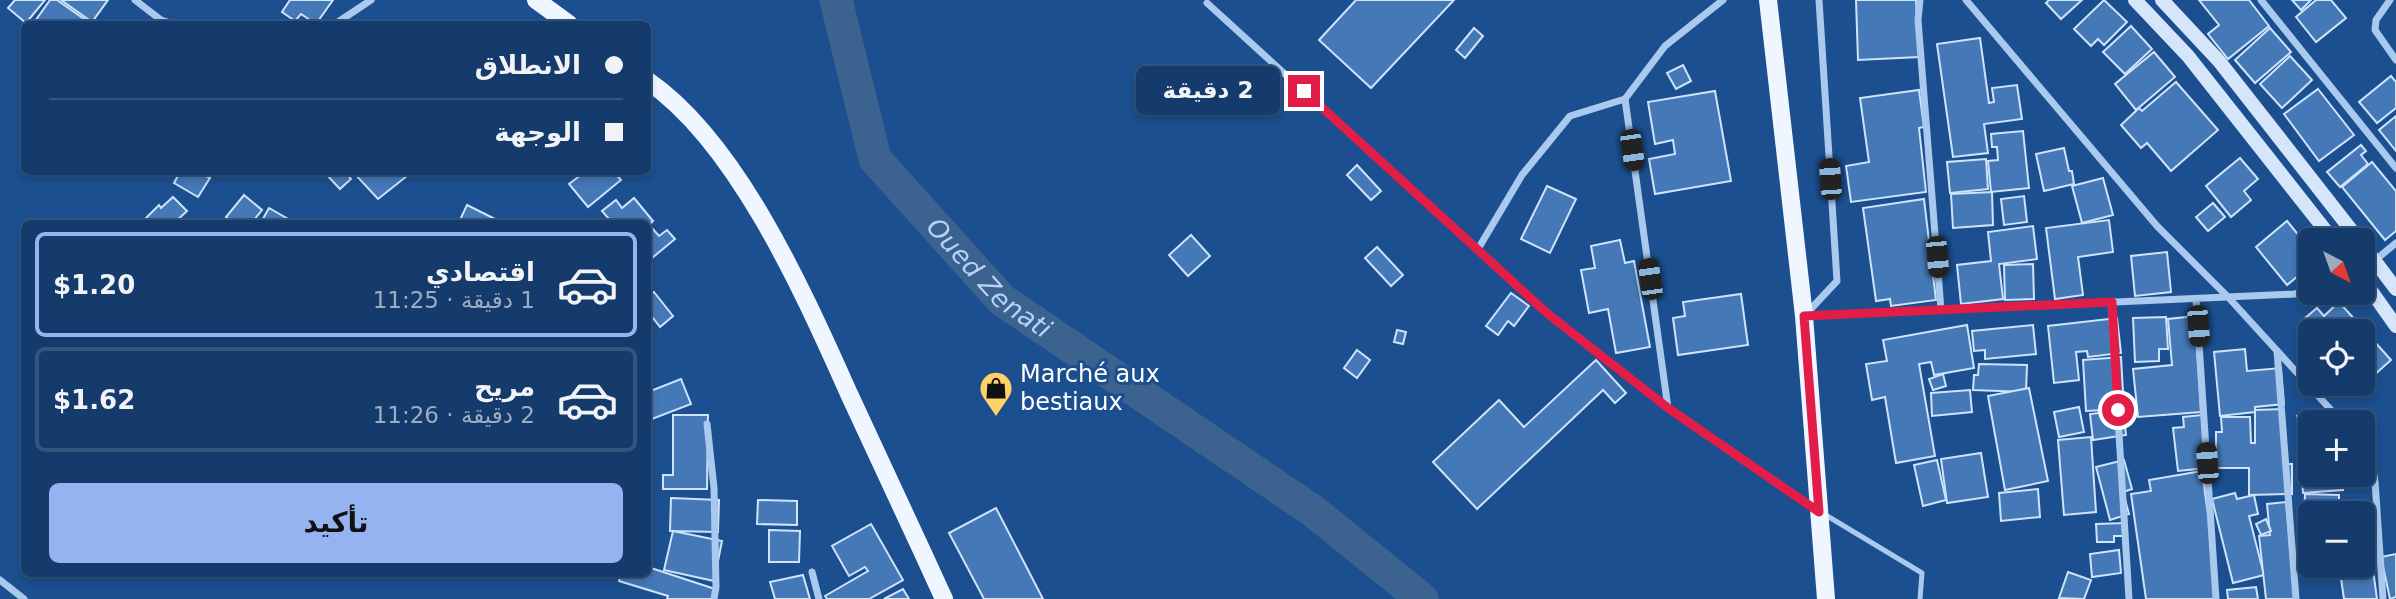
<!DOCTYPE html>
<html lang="ar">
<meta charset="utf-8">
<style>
body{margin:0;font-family:"DejaVu Sans",Cairo,sans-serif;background:#214673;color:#f1f3f6;direction:rtl;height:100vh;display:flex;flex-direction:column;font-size:26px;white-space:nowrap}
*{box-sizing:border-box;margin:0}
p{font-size:23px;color:#9dadc1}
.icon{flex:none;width:38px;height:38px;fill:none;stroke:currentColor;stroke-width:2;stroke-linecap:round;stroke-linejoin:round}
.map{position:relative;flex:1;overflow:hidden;direction:ltr}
.drawer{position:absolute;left:21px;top:220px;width:630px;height:357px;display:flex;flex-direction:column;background:#143b6b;border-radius:10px;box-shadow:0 4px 10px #0003,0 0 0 2px #33557e;direction:rtl}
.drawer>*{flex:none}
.top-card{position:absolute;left:21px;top:21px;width:630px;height:154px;border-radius:10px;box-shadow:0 4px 10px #0003,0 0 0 2px #33557e;direction:rtl;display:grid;align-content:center;height:154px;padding:0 28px;background:#143b6b}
.needle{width:46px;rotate:139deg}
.controls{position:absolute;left:2298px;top:228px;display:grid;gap:14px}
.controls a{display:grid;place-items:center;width:77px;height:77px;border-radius:10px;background:#143b6b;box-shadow:0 4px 10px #0003,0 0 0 2px #33557e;font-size:35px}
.end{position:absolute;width:32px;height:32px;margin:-16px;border:9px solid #e11d48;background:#fff;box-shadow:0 0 0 4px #fff}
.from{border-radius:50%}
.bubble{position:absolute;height:49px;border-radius:10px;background:#143b6b;box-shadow:0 4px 10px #0003,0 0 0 2px #33557e;font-size:23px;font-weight:700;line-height:49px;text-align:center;direction:rtl}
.car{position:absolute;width:21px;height:42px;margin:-21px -10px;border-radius:9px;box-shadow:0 0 5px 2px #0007;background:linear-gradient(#222 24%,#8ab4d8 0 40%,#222 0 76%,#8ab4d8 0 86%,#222 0)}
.top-card b{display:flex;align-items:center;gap:24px;height:66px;font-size:26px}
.top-card b+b{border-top:2px solid #33557e}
.top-card i{width:18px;height:18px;background:#f1f3f6}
ul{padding:12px 0 0;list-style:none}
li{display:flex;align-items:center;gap:21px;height:105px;margin:0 14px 10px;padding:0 14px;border:4px solid #33557e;border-radius:10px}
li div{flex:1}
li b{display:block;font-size:26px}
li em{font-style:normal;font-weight:700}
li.current{border-color:#95b2f1}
li>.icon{width:63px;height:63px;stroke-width:1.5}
.button{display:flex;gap:14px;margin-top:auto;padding:14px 28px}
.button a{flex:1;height:80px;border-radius:10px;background:#95b2f1;color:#111;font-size:28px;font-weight:700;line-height:80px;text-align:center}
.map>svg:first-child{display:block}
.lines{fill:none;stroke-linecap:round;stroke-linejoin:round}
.river{stroke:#3c6290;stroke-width:33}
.building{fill:#4478b7;stroke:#cfe3fa;stroke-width:2}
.service{stroke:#a9c9ee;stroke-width:5}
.minor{stroke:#a9c9ee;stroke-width:7}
.secondary{stroke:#d6e6fa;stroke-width:14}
.primary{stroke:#f0f6ff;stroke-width:18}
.route{stroke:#e11d48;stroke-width:9}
.labels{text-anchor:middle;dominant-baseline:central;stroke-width:6;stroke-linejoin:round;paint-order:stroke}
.poi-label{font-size:24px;fill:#fff;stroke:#1b4f8f;text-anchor:start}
.water-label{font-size:26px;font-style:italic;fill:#b5d3f5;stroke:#1b4f8f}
</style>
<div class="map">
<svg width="2396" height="599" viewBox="0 0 2396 599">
<rect width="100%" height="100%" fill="#1b4f8f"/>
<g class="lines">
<path class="river" id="s1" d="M 836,0 L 875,159 L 1002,300 L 1313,511 L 1422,599"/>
</g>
<g class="building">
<polygon points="15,0 45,0 26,23 8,8"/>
<polygon points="50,0 57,0 91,24 33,24"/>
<polygon points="61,0 108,0 92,22"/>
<polygon points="290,0 333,0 316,24 301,14 295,21 282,12"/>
<polygon points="1356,0 1454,0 1371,88 1319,40"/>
<polygon points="1856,0 1916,0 1919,57 1858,60"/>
<polygon points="2049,0 2082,0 2061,19 2046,3"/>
<polygon points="2104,0 2127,22 2104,45 2098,39 2091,46 2074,29"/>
<polygon points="2199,0 2249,0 2269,26 2228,59 2208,34 2219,25"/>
<polygon points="2292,0 2311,0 2301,10"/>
<polygon points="2316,0 2331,0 2346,18 2316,42 2296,17"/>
<polygon points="2131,26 2152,49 2125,74 2103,52"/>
<polygon points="1474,28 1483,36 1465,58 1456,50"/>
<polygon points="2270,28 2291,52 2255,83 2235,60"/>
<polygon points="1980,38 1989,103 1994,102 1992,88 2017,85 2022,119 1984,124 1988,153 1953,157 1937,44"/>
<polygon points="2154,52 2175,77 2136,110 2115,84"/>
<polygon points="2290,56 2312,80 2282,108 2260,84"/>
<polygon points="1683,65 1691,81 1676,89 1667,73"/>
<polygon points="2391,76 2396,82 2396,108 2377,123 2359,102"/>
<polygon points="2176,82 2218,130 2171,171 2147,143 2141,148 2121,125 2139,108 2142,111"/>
<polygon points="2318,89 2354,135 2319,161 2284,114"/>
<polygon points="1919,90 1924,127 1919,128 1926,192 1851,202 1846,166 1869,162 1860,98"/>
<polygon points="1715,91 1731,181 1655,194 1649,159 1675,154 1673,140 1655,144 1648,102"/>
<polygon points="2396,116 2396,151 2379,130"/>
<polygon points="2023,131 2029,188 1991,192 1988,161 1998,160 1997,147 1992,147 1991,134"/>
<polygon points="2361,145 2366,151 2361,155 2368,164 2340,187 2327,172"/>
<polygon points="2064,148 2069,171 2072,171 2074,184 2044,191 2036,154"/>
<polygon points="2240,158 2258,179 2244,191 2251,200 2231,217 2206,186"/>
<polygon points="1986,159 1988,189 1950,193 1947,162"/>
<polygon points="2372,162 2396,191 2396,231 2385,240 2342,187"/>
<polygon points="1357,165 1381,191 1371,200 1347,175"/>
<polygon points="180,172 198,172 210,178 198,197 174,183"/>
<polygon points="324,172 345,172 351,179 340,189"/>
<polygon points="353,172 412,172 378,199"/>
<polygon points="585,172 614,172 621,180 588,207 569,184"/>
<polygon points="2103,178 2113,215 2082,223 2072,186"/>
<polygon points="1547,186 1576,199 1550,253 1521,239"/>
<polygon points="1992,192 1993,225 1953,228 1951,194"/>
<polygon points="244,195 262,210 251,224 235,224 226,217"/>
<polygon points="2024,196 2027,222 2004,225 2001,199"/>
<polygon points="173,197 187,211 173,224 144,224 142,222 159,205 161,208"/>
<polygon points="634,198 653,221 648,226 602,224 609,219 602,211 616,200 622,208"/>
<polygon points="1924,199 1936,300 1891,306 1890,299 1876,301 1863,208"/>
<polygon points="2213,203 2225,217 2208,231 2196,217"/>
<polygon points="467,205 495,219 493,222 496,224 458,224"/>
<polygon points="269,208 297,224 260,224"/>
<polygon points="2109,220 2113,252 2078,257 2083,295 2055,299 2046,228"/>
<polygon points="2287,221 2310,249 2310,266 2287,285 2256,247"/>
<polygon points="2033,226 2037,259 1999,264 2003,299 1961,304 1957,265 1991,261 1988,232"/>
<polygon points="651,227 659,236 667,230 675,239 652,258 648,252 648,231"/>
<polygon points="1191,235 1210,256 1188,276 1169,255"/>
<polygon points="1620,240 1625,263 1634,261 1650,347 1616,353 1608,309 1589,313 1581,270 1595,268 1591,246"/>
<polygon points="1377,247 1403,275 1391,286 1365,258"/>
<polygon points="2167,252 2171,292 2135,296 2131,256"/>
<polygon points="2033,264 2034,299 2005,300 2004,265"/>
<polygon points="654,292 673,316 660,327 653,318 648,323 648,297"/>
<polygon points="1511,293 1529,306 1514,326 1508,321 1498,335 1486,326"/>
<polygon points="1741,294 1748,345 1678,355 1673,318 1685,316 1683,302"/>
<polygon points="2339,302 2391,360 2363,385 2362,331 2314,331 2304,319 2317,308 2324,316"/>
<polygon points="2195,316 2201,412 2138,417 2133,369 2172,365 2168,319"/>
<polygon points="2166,317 2168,349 2159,349 2159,361 2135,362 2133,318"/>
<polygon points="2117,318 2121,353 2088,357 2087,351 2076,352 2079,380 2054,383 2048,326"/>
<polygon points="1967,325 1974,368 1934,375 1931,362 1919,364 1935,456 1896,463 1885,397 1872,400 1866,364 1887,361 1883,340"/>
<polygon points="2033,325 2036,354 1985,359 1985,350 1974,351 1972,331"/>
<polygon points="1397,330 1406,332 1403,344 1394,342"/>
<polygon points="2245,349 2247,371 2281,368 2284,404 2255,407 2255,412 2220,416 2214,352"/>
<polygon points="1357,350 1370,360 1357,378 1344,368"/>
<polygon points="2121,357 2124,409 2086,411 2083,360"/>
<polygon points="1596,360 1626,393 1615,403 1603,390 1477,509 1433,462 1499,400 1524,427"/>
<polygon points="1979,364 2027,365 2026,392 1973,390 1974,375 1978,375"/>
<polygon points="1943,374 1946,386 1933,390 1929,379"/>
<polygon points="681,379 691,404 652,419 648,408 648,392"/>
<polygon points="2029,388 2048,481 2005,490 1988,396"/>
<polygon points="1970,390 1972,412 1932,416 1931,393"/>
<polygon points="2079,407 2084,432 2059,437 2054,412"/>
<polygon points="2283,409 2284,464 2292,464 2292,494 2249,495 2249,468 2216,468 2216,432 2222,432 2221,417 2250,417 2251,443 2255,443 2255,410"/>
<polygon points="2123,410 2126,435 2093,440 2090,414"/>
<polygon points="673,415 708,415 707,489 663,489 663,475 673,475"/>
<polygon points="2202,415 2207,468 2178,471 2173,428 2184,427 2183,417"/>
<polygon points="2318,415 2318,422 2310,422 2310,474 2342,474 2343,490 2303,493 2297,416"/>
<polygon points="2091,437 2096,512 2064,515 2058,440"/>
<polygon points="1981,453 1988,497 1947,503 1941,459"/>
<polygon points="1937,460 1946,500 1923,506 1914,465"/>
<polygon points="2124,460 2132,489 2123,492 2129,514 2110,520 2096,467"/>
<polygon points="2202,471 2217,580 2217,599 2146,599 2131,494 2151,491 2149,480"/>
<polygon points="2038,489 2040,517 2001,521 1999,493"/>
<polygon points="2235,493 2237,499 2254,495 2258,514 2249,516 2264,575 2233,583 2212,499"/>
<polygon points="2305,494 2339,495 2339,501 2358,502 2357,513 2310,513 2310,518 2304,518"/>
<polygon points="671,498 719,500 718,532 670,531"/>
<polygon points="758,500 797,501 797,525 757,524"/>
<polygon points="2286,502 2295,599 2266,599 2259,536 2270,535 2267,504"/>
<polygon points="2368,502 2370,513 2362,515 2359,503"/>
<polygon points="996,508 1043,599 984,599 949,533"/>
<polygon points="2266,519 2271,531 2261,535 2256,524"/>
<polygon points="2126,523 2126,536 2114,536 2114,542 2097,542 2096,524"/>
<polygon points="871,524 903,580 869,599 827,599 825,596 868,571 865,567 849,576 832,546"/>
<polygon points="2309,527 2310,527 2310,565 2339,565 2340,572 2304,575 2301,536 2310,536"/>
<polygon points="769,530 800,531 799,562 769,562"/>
<polygon points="673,531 722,541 714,581 664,570"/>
<polygon points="2369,540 2377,599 2344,599 2339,565 2362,565 2362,541"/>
<polygon points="2119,550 2121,573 2092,577 2090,554"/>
<polygon points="2396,554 2396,597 2390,599 2381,557"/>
<polygon points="648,567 718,590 715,599 667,599 668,596 619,581 621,574 648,574"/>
<polygon points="2068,572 2091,580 2084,599 2059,598"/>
<polygon points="803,575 810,599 775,599 770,582"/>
<polygon points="2256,587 2258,599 2228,599 2227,590"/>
<polygon points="903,589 909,599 884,599"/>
</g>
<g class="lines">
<polyline class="service" points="1824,514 1922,573 1920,599"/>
<g class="minor">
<polyline points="135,0 161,20 174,24"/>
<polyline points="1920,0 1918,20 1941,310"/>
<polyline points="1966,0 2157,226 2228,297 2342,422"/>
<polyline points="2261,0 2396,168"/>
<polyline points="2390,0 2376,20 2375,30 2396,60"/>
<polyline points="1207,3 1548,314 1668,408 1817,510"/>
<polyline points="335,24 371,0"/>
<polyline points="1478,249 1522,175 1570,116 1625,99"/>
<polyline points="2362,271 2396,243"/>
<polyline points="2196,299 2216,599"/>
<polyline points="2111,302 2129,599"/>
<polyline points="1807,313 1837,281 1819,0"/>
<polyline points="1804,316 2295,294 2310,290"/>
<polyline points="2277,351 2296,599"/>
<polyline points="1668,408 1625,99 1665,46 1723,0"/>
<polyline points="707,424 714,488 716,587 714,599"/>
<polyline points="2362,444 2372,464 2375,481 2383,599"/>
<polyline points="812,572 819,599"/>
<polyline points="0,580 24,599"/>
</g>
<g class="secondary">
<polyline points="2135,0 2188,56 2333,240"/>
<polyline points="2162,0 2219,61 2359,240"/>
<polyline points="2362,244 2396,289"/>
<polyline points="2362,278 2396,326"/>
</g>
<g class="primary">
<polyline points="536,0 569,24"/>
<polyline points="1768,0 1804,316 1826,599"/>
<path d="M 648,81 C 739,144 805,296 850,396 C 881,463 913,531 944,599"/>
</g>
</g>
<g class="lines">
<polyline class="route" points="1304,91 1548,314 1668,408 1819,512 1804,316 2112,302 2118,410"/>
</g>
<defs>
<symbol id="shop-pin" viewBox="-11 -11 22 30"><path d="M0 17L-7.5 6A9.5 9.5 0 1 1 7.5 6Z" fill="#ffd166" stroke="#1b4f8f"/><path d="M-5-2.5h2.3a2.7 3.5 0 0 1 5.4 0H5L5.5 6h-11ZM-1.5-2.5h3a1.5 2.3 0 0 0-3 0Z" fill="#111"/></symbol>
</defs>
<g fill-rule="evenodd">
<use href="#shop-pin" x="977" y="369" width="38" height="52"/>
</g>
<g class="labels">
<g class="poi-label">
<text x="1020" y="374">Marché aux<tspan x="1020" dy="28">bestiaux</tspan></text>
</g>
<g class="water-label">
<text stroke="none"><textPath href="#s1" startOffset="329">Oued Zenati</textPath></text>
</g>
</g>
</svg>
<div class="controls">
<a><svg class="needle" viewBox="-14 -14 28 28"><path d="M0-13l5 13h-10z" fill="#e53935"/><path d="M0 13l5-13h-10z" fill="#9dadc1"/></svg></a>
<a><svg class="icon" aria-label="locate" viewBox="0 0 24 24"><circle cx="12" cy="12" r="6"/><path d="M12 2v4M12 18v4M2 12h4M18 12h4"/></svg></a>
<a>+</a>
<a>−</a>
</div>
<i class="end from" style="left:2118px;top:410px"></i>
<i class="end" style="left:1304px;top:91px"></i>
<div class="bubble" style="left:1136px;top:66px;width:144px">2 دقيقة</div>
<i class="car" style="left:1632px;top:150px;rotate:172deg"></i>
<i class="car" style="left:1830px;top:179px;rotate:356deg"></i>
<i class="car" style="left:1937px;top:257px;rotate:175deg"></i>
<i class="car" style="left:1650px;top:279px;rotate:352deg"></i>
<i class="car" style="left:2198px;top:326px;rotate:176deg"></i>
<i class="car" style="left:2207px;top:463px;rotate:356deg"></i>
<div class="top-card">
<b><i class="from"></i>الانطلاق</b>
<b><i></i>الوجهة</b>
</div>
<section class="drawer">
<ul>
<li class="current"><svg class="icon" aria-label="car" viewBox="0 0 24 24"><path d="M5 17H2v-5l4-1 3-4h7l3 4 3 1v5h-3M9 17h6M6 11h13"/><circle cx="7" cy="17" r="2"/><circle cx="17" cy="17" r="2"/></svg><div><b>اقتصادي</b><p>1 دقيقة · 11:25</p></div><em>$1.20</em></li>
<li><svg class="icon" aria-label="car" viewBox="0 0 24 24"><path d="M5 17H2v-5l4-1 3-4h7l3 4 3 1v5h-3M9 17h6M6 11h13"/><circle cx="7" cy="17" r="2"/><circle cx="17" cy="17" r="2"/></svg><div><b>مريح</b><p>2 دقيقة · 11:26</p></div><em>$1.62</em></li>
</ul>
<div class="button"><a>تأكيد</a></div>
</section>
</div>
